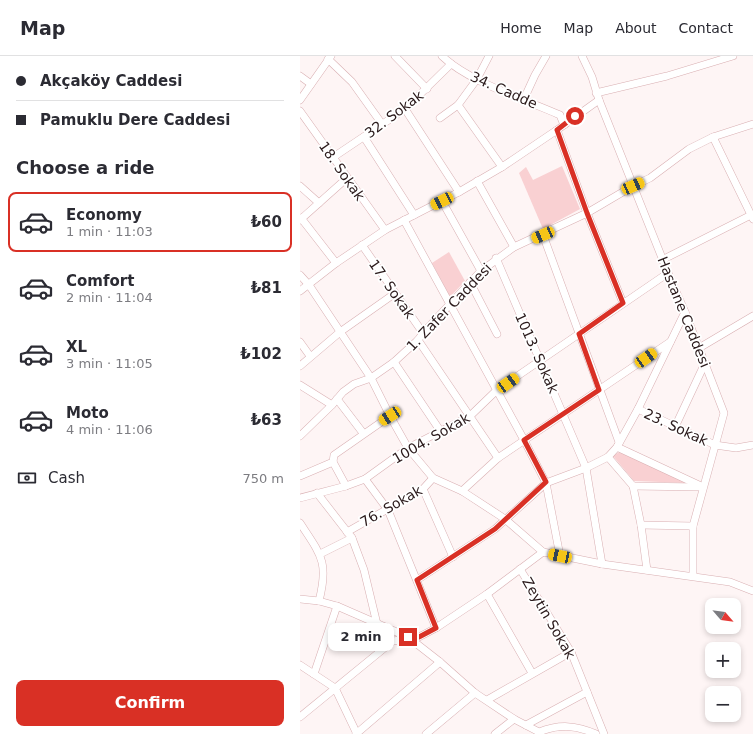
<!DOCTYPE html>
<meta charset="utf-8">
<style>
body{margin:0;font-family:"DejaVu Sans",sans-serif;background:#f7f7f7;color:#2b2b33;height:100vh;display:flex;flex-direction:column;font-size:15px;white-space:nowrap}
*{box-sizing:border-box;margin:0}
p{font-size:13px;color:#7c7c81}
.icon{flex:none;width:22px;height:22px;fill:none;stroke:currentColor;stroke-width:2;stroke-linecap:round;stroke-linejoin:round}
.map{position:relative;flex:1;overflow:hidden}
.sheet{display:flex;flex-direction:column;background:#fff;width:300px}
.sheet>*{flex:none}
.guide{display:grid;align-content:center;height:88px;padding:0 16px;background:#fff}
.needle{width:26px;rotate:118deg}
.tools{position:absolute;left:405px;top:542px;display:grid;gap:8px}
.tools a{display:grid;place-items:center;width:36px;height:36px;border-radius:8px;background:#fff;box-shadow:0 2px 6px #0003;font-size:20px}
.end{position:absolute;width:18px;height:18px;margin:-9px;border:5px solid #d93025;background:#fff;box-shadow:0 0 0 2px #fff}
.from{border-radius:50%}
.bubble{position:absolute;height:28px;border-radius:8px;background:#fff;box-shadow:0 2px 6px #0003;font-size:13px;font-weight:700;line-height:28px;text-align:center}
.car{position:absolute;width:12px;height:24px;margin:-12px -6px;border-radius:5px;box-shadow:0 0 3px 1px #0007;background:linear-gradient(#f5c518 24%,#345 0 40%,#f5c518 0 76%,#345 0 86%,#f5c518 0)}
.guide b{display:flex;align-items:center;gap:14px;height:38px;font-size:15px}
.guide b+b{border-top:1px solid #e1e1e2}
.guide i{width:10px;height:10px;background:#2b2b33}
ul{padding:0;list-style:none}
li{display:flex;align-items:center;gap:12px;height:60px;margin:0 8px 6px;padding:0 8px;border:2px solid transparent;border-radius:8px}
li div{flex:1}
li b{display:block;font-size:15px}
li em{font-style:normal;font-weight:700}
li.current{border-color:#d93025}
li>.icon{width:36px;height:36px;stroke-width:1.5}
h2{padding:0 16px;font-size:18px;line-height:48px}
.pay{display:flex;align-items:center;gap:10px;height:44px;padding:0 16px;font-size:15px}
.pay p{margin-inline-start:auto}
.primary-button{display:flex;gap:8px;margin-top:auto;padding:8px 16px}
.primary-button a{flex:1;height:46px;border-radius:8px;background:#d93025;color:#fff;font-size:16px;font-weight:700;line-height:46px;text-align:center}
header{display:flex;align-items:center;gap:24px;box-sizing:border-box;height:56px;padding:0 20px;background:#fff;border-bottom:1px solid #e1e1e2}
header strong{font-size:19px}
nav{display:flex;gap:22px;margin-inline-start:auto;font-size:14px}
main{display:flex;flex:1;min-height:0}
.map>svg:first-child{display:block}
.green{fill:#f9d0d2}
.lines{fill:none;stroke-linecap:round;stroke-linejoin:round}
.minor-casing{stroke:#d9afb2;stroke-width:8}
.minor{stroke:#fff;stroke-width:7}
.route{stroke:#d93025;stroke-width:5}
.labels{text-anchor:middle;dominant-baseline:central;stroke-width:3.5;stroke-linejoin:round;paint-order:stroke}
.street-label{font-size:14px;fill:#2a1a1b;stroke:#fff}
</style>
<header>
<strong>Map</strong>
<nav><a>Home</a><a>Map</a><a>About</a><a>Contact</a></nav>
</header>
<main>
<section class="sheet">
<div class="guide">
<b><i class="from"></i>Akçaköy Caddesi</b>
<b><i></i>Pamuklu Dere Caddesi</b>
</div>
<h2>Choose a ride</h2>
<ul>
<li class="current"><svg class="icon" aria-label="car" viewBox="0 0 24 24"><path d="M5 17H2v-5l4-1 3-4h7l3 4 3 1v5h-3M9 17h6M6 11h13"/><circle cx="7" cy="17" r="2"/><circle cx="17" cy="17" r="2"/></svg><div><b>Economy</b><p>1 min · 11:03</p></div><em>₺60</em></li>
<li><svg class="icon" aria-label="car" viewBox="0 0 24 24"><path d="M5 17H2v-5l4-1 3-4h7l3 4 3 1v5h-3M9 17h6M6 11h13"/><circle cx="7" cy="17" r="2"/><circle cx="17" cy="17" r="2"/></svg><div><b>Comfort</b><p>2 min · 11:04</p></div><em>₺81</em></li>
<li><svg class="icon" aria-label="car" viewBox="0 0 24 24"><path d="M5 17H2v-5l4-1 3-4h7l3 4 3 1v5h-3M9 17h6M6 11h13"/><circle cx="7" cy="17" r="2"/><circle cx="17" cy="17" r="2"/></svg><div><b>XL</b><p>3 min · 11:05</p></div><em>₺102</em></li>
<li><svg class="icon" aria-label="car" viewBox="0 0 24 24"><path d="M5 17H2v-5l4-1 3-4h7l3 4 3 1v5h-3M9 17h6M6 11h13"/><circle cx="7" cy="17" r="2"/><circle cx="17" cy="17" r="2"/></svg><div><b>Moto</b><p>4 min · 11:06</p></div><em>₺63</em></li>
</ul>
<div class="pay"><svg class="icon" aria-label="cash" viewBox="0 0 24 24"><path d="M3 7h18v10H3z"/><circle cx="12" cy="12" r="2"/></svg>Cash<p>750 m</p></div>
<div class="primary-button"><a>Confirm</a></div>
</section>
<div class="map">
<svg width="453" height="678" viewBox="0 0 453 678">
<rect width="100%" height="100%" fill="#fef5f5"/>
<g class="green">
<polygon points="262,110 280,153 243,173 219,117 226,111 233,124"/>
<polygon points="149,196 165,225 150,241 132,207"/>
<polygon points="321,395 387,427 334,425 313,400"/>
</g>
<g class="lines">
<defs>
<g id="minor">
<polyline points="95,0 127,33"/>
<path d="M 142,0 C 169,26 224,43 260,59 L 264,69"/>
<polyline points="189,0 177,23 158,49 202,111"/>
<polyline points="282,0 292,21 299,44 368,217 385,256 424,357 393,470 393,520"/>
<polyline points="28,3 52,26 82,68"/>
<polyline points="0,20 11,28"/>
<polyline points="296,37 367,20 433,0"/>
<polyline points="224,43 235,19 246,0"/>
<polyline points="0,44 31,0"/>
<polyline points="105,53 159,136"/>
<polyline points="0,55 85,174"/>
<polyline points="140,62 158,49"/>
<polyline points="257,74 287,157 323,247"/>
<polyline points="64,81 114,159"/>
<polyline points="413,81 453,163"/>
<polyline points="32,102 105,53 151,8"/>
<polyline points="177,125 214,191"/>
<polyline points="0,130 19,147"/>
<polyline points="142,145 181,215"/>
<polyline points="1,162 36,207"/>
<polyline points="0,164 47,122"/>
<polyline points="104,164 224,384 246,427 260,500"/>
<polyline points="243,179 319,386"/>
<polyline points="62,189 123,277"/>
<polyline points="196,202 286,412 302,508"/>
<polyline points="362,204 451,159"/>
<polyline points="0,219 9,229 71,322 90,360 108,392 133,422 162,435 205,463 243,496"/>
<polyline points="170,226 197,278"/>
<polyline points="0,235 36,207 85,174 159,136 202,111 257,74 299,44"/>
<polyline points="118,284 198,402"/>
<polyline points="0,286 10,300"/>
<polyline points="399,292 453,260"/>
<polyline points="94,306 141,376"/>
<polyline points="0,310 40,276 94,238"/>
<polyline points="0,329 32,349"/>
<polyline points="37,343 63,377"/>
<polyline points="338,353 415,389 436,392 453,389"/>
<polyline points="375,371 405,307"/>
<polyline points="0,380 32,349 43,336 54,328 71,322 94,306 118,284 123,277 181,215 214,191 287,157 333,130 350,122 389,93 413,81 453,68"/>
<polyline points="317,391 403,431"/>
<polyline points="308,401 333,430 341,469 347,514"/>
<polyline points="33,406 46,430"/>
<polyline points="0,420 33,406 34,399 90,360"/>
<polyline points="65,423 88,454 136,572"/>
<polyline points="333,430 399,431"/>
<polyline points="123,433 153,501"/>
<polyline points="162,435 198,402 370,286"/>
<polyline points="17,437 52,482 64,514 77,568"/>
<polyline points="0,442 46,430 65,423 108,392 170,360 197,334 368,217"/>
<path d="M 0,467 C 21,499 29,506 19,545"/>
<polyline points="341,469 393,470"/>
<polyline points="47,476 123,433 133,422"/>
<polyline points="20,498 52,482"/>
<polyline points="220,513 271,596 304,678"/>
<polyline points="117,524 195,473 246,427 286,412 308,401 317,391 338,353 385,256"/>
<polyline points="187,538 232,617"/>
<path d="M 0,543 L 19,545 L 37,550 L 108,581 L 140,606 L 175,637 L 214,663 L 239,676 C 259,668 276,669 296,678"/>
<polyline points="0,609 35,632 57,678"/>
<polyline points="14,618 37,550"/>
<polyline points="187,644 271,596"/>
<polyline points="0,661 93,585 119,581 136,572 187,538 243,496 302,508 430,526 453,535"/>
<polyline points="226,669 287,636"/>
<polyline points="56,678 140,606"/>
<polyline points="126,678 175,637"/>
<polyline points="195,678 214,663"/>
</g>
</defs>
<use href="#minor" class="minor-casing"/>
<use href="#minor" class="minor"/>
</g>
<g class="lines">
<polyline class="route" points="108,581 119,581 136,572 117,524 195,473 246,426 224,384 299,334 279,278 323,247 287,157 257,74 275,60"/>
</g>
<g class="labels">
<g class="street-label">
<text transform="translate(204 34) rotate(24)">34. Cadde</text>
<text transform="translate(94 58) rotate(-37)">32. Sokak</text>
<text transform="translate(42 115) rotate(55)">18. Sokak</text>
<text transform="translate(92 233) rotate(55)">17. Sokak</text>
<text transform="translate(149 251) rotate(-46)">1. Zafer Caddesi</text>
<text transform="translate(384 256) rotate(68)">Hastane Caddesi</text>
<text transform="translate(237 297) rotate(66)">1013. Sokak</text>
<text transform="translate(376 371) rotate(25)">23. Sokak</text>
<text transform="translate(131 382) rotate(-30)">1004. Sokak</text>
<text transform="translate(91 450) rotate(-30)">76. Sokak</text>
<text transform="translate(249 562) rotate(60)">Zeytin Sokak</text>
</g>
</g>
</svg>
<div class="tools">
<a><svg class="needle" viewBox="-14 -14 28 28"><path d="M0-13l5 13h-10z" fill="#e53935"/><path d="M0 13l5-13h-10z" fill="#7c7c81"/></svg></a>
<a>+</a>
<a>−</a>
</div>
<i class="end from" style="left:275px;top:60px"></i>
<i class="end" style="left:108px;top:581px"></i>
<div class="bubble" style="left:28px;top:567px;width:66px">2 min</div>
<i class="car" style="left:333px;top:130px;rotate:66deg"></i>
<i class="car" style="left:142px;top:145px;rotate:244deg"></i>
<i class="car" style="left:243px;top:179px;rotate:247deg"></i>
<i class="car" style="left:346px;top:302px;rotate:56deg"></i>
<i class="car" style="left:208px;top:327px;rotate:55deg"></i>
<i class="car" style="left:90px;top:360px;rotate:237deg"></i>
<i class="car" style="left:260px;top:500px;rotate:282deg"></i>
</div>
</main>
